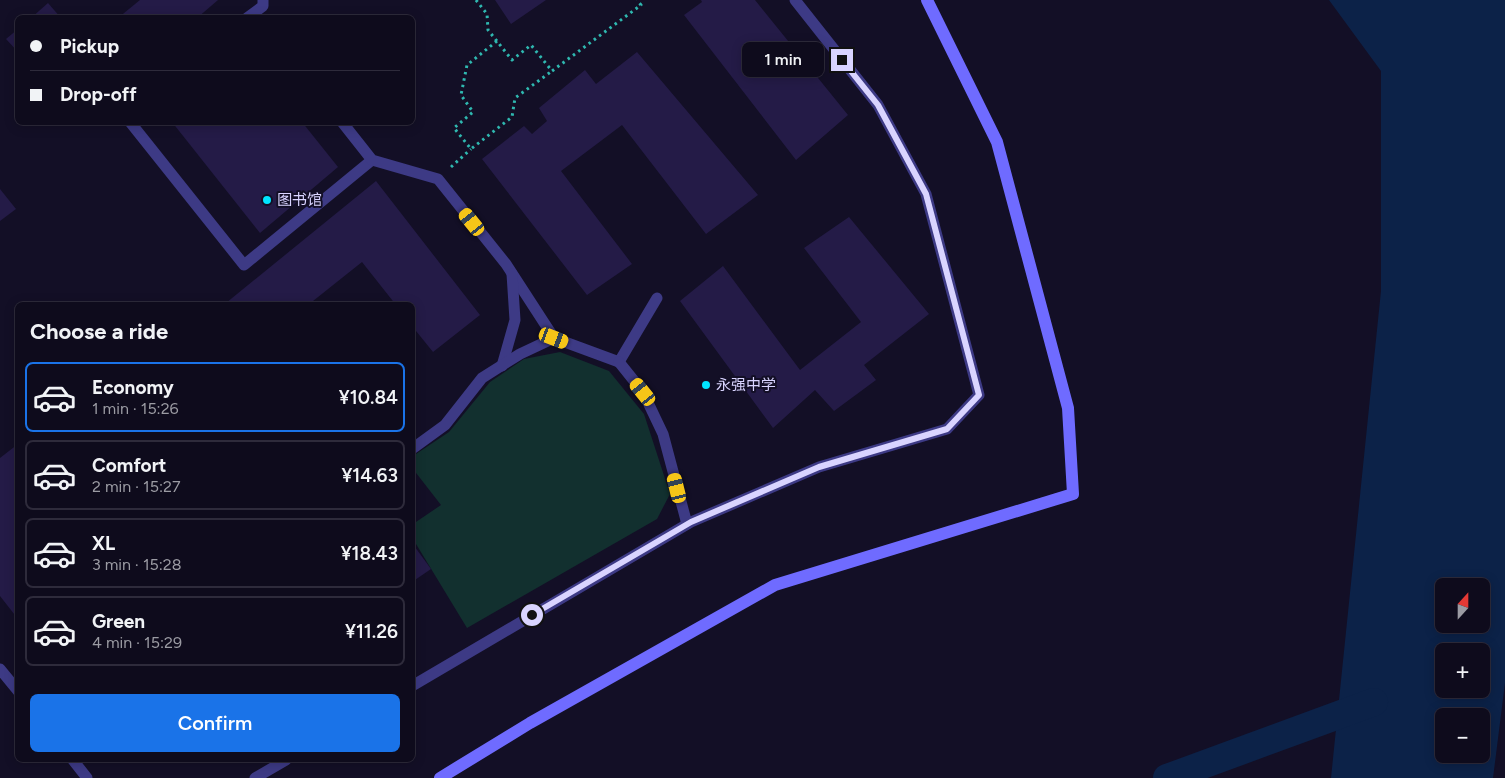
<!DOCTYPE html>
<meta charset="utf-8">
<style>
body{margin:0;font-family:Figtree,"Noto Sans SC",sans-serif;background:#1c1929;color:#f1f3f6;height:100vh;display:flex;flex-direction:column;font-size:19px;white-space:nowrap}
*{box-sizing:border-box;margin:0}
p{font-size:16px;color:#9b9ba3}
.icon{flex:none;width:28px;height:28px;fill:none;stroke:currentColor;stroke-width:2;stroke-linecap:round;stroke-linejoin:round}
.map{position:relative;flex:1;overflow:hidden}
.panel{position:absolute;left:15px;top:302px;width:400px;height:460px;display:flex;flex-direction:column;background:#0e0b1c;border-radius:8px;box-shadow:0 2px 12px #0003,0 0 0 1px #2e2b3b}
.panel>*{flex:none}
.guide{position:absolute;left:15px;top:15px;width:400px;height:110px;border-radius:8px;box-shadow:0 2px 12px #0003,0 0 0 1px #2e2b3b;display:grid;align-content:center;height:110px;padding:0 15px;background:#0e0b1c}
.needle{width:32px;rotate:21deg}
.controls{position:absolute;left:1435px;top:578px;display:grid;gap:10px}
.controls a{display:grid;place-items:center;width:55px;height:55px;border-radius:8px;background:#0e0b1c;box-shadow:0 2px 12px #0003,0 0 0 1px #2e2b3b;font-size:25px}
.end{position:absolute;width:22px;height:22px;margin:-11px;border:6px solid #d9d4ff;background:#111;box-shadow:0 0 0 2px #111}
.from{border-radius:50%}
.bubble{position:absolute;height:35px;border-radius:8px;background:#0e0b1c;box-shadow:0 2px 12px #0003,0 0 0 1px #2e2b3b;font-size:16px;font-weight:600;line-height:35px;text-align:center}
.car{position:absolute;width:15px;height:30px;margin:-15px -8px;border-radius:6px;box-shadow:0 0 4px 1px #0007;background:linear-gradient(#f5c518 24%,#345 0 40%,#f5c518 0 76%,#345 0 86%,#f5c518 0)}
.guide b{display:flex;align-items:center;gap:18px;height:48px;font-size:19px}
.guide b+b{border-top:1px solid #2e2b3b}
.guide i{width:12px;height:12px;background:#f1f3f6}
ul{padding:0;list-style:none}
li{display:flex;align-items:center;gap:15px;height:70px;margin:0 10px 8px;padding:0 5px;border:2px solid #2e2b3b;border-radius:8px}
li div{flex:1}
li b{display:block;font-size:19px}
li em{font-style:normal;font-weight:600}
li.selected{border-color:#1a73e8}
li>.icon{width:45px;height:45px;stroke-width:1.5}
h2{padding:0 15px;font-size:22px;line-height:60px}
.cta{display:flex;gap:10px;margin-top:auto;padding:10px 15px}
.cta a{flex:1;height:58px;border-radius:8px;background:#1a73e8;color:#fff;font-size:20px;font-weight:600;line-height:58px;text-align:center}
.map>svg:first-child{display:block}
.green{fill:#12302f}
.water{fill:#0c2248;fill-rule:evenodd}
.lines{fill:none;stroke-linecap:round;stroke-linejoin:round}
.canal{stroke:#0c2248;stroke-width:28}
.building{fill:#241b47}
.path{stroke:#2fb8b0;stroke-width:3;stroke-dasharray:2.5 4;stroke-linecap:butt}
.lane{stroke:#3d3a85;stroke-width:11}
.secondary{stroke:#6f6bff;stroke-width:12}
.route{stroke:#d9d4ff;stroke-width:6}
.poi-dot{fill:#00e5ff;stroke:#130f26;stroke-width:2}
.labels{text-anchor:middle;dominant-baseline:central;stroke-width:4;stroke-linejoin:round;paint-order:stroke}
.poi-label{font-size:15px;fill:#d9d4ff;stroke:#130f26;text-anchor:start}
</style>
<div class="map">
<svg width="1505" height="778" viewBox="0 0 1505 778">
<rect width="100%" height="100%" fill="#130f26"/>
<polygon class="green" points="560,352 609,371 644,414 670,494 657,519 467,628 413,539 413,524 441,505 413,469 413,456 449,432 490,382 524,359"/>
<path class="water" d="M 1329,0 L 1505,0 L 1505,683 L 1493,778 L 1331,778 L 1381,291 L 1381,71 ZM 1444,586 L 1481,586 L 1481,624 L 1444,624 ZM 1444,651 L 1481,651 L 1481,689 L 1444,689 ZM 1444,716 L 1481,716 L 1481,754 L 1444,754 Z"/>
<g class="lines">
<polyline class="canal" points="1167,778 1374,702"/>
</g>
<g class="building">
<polygon points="140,0 218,0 197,18 118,18"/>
<polygon points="495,0 546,0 511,24"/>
<polygon points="701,0 755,0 848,115 796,160 684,15 702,2"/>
<polygon points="48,3 61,18 31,18"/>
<polygon points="18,29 18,52 6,39"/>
<polygon points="637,52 758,195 706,234 622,125 561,171 632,264 587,295 482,159 524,126 532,134 547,121 539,108 585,70 596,84"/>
<polygon points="172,122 302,122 338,167 260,233"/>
<polygon points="376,181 480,315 433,352 412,326 412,305 396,305 362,262 308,305 228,305 226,303"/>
<polygon points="0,189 16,209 0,221"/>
<polygon points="849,217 929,314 864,365 876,380 834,411 815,390 773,428 680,301 723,266 800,370 861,322 804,248"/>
<polygon points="18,444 18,619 0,596 0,458"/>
<polygon points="412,543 431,569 412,582"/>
</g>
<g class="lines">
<g class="path">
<polyline points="476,0 487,14 488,30 512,60 531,45 552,71 641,5 637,0"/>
<polyline points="497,41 467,65 461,95 473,112 454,128 471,149 512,117 515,98 552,71"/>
<polyline points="451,167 471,149"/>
</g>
<g class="lane">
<polyline points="247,18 263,6 263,0"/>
<polyline points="130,122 244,265 372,160"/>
<polyline points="342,122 372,160 438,179 506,264 554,338 619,362 657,298"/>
<polyline points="619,362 643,392 663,434 687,524"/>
<polyline points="502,366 515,320 512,274"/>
<polyline points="412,449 445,425 482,378 520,354 554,338"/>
<polyline points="0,669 18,691"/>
<polyline points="412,686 691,522 819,467 947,429 979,395 926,194 878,105 795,0"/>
<polyline points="73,760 87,778"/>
<polyline points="255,778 286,760"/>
</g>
<polyline class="secondary" points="440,778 530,723 775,585 1073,494 1068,408 997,142 927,0"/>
</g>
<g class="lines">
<polyline class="route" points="532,615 691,522 819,467 947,429 979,395 926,194 878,105 842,60"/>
</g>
<g class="poi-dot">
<circle cx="267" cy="200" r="5"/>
<circle cx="706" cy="385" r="5"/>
</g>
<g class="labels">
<g class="poi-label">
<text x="277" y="200">图书馆</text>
<text x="716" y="385">永强中学</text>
</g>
</g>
</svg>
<div class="controls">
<a><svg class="needle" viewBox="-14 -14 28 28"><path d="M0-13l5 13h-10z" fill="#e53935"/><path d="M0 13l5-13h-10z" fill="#9b9ba3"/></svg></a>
<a>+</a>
<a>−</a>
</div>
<i class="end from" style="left:532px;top:615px"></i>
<i class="end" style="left:842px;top:60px"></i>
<div class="bubble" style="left:742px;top:42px;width:82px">1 min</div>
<i class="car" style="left:472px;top:222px;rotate:321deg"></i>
<i class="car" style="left:554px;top:338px;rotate:111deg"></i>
<i class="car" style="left:643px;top:392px;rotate:321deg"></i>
<i class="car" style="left:677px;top:488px;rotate:346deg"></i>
<div class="guide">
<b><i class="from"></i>Pickup</b>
<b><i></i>Drop-off</b>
</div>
<section class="panel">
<h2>Choose a ride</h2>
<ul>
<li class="selected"><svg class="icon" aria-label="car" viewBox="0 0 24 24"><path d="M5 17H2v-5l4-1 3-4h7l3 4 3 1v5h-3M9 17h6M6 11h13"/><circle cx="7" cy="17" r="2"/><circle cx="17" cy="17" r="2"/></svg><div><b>Economy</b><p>1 min · 15:26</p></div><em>¥10.84</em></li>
<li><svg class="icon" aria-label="car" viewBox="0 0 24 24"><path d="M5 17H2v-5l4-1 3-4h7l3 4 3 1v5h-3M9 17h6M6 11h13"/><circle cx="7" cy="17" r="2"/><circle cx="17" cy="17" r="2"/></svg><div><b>Comfort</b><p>2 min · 15:27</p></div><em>¥14.63</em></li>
<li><svg class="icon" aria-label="car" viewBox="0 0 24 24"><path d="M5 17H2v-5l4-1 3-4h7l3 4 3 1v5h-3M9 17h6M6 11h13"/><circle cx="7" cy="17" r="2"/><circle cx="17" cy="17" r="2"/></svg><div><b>XL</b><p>3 min · 15:28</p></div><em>¥18.43</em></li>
<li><svg class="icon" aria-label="car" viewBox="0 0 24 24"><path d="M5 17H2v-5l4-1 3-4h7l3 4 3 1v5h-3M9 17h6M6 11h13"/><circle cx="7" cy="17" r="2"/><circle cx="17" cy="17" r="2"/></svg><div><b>Green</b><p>4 min · 15:29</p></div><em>¥11.26</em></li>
</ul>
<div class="cta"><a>Confirm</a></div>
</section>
</div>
